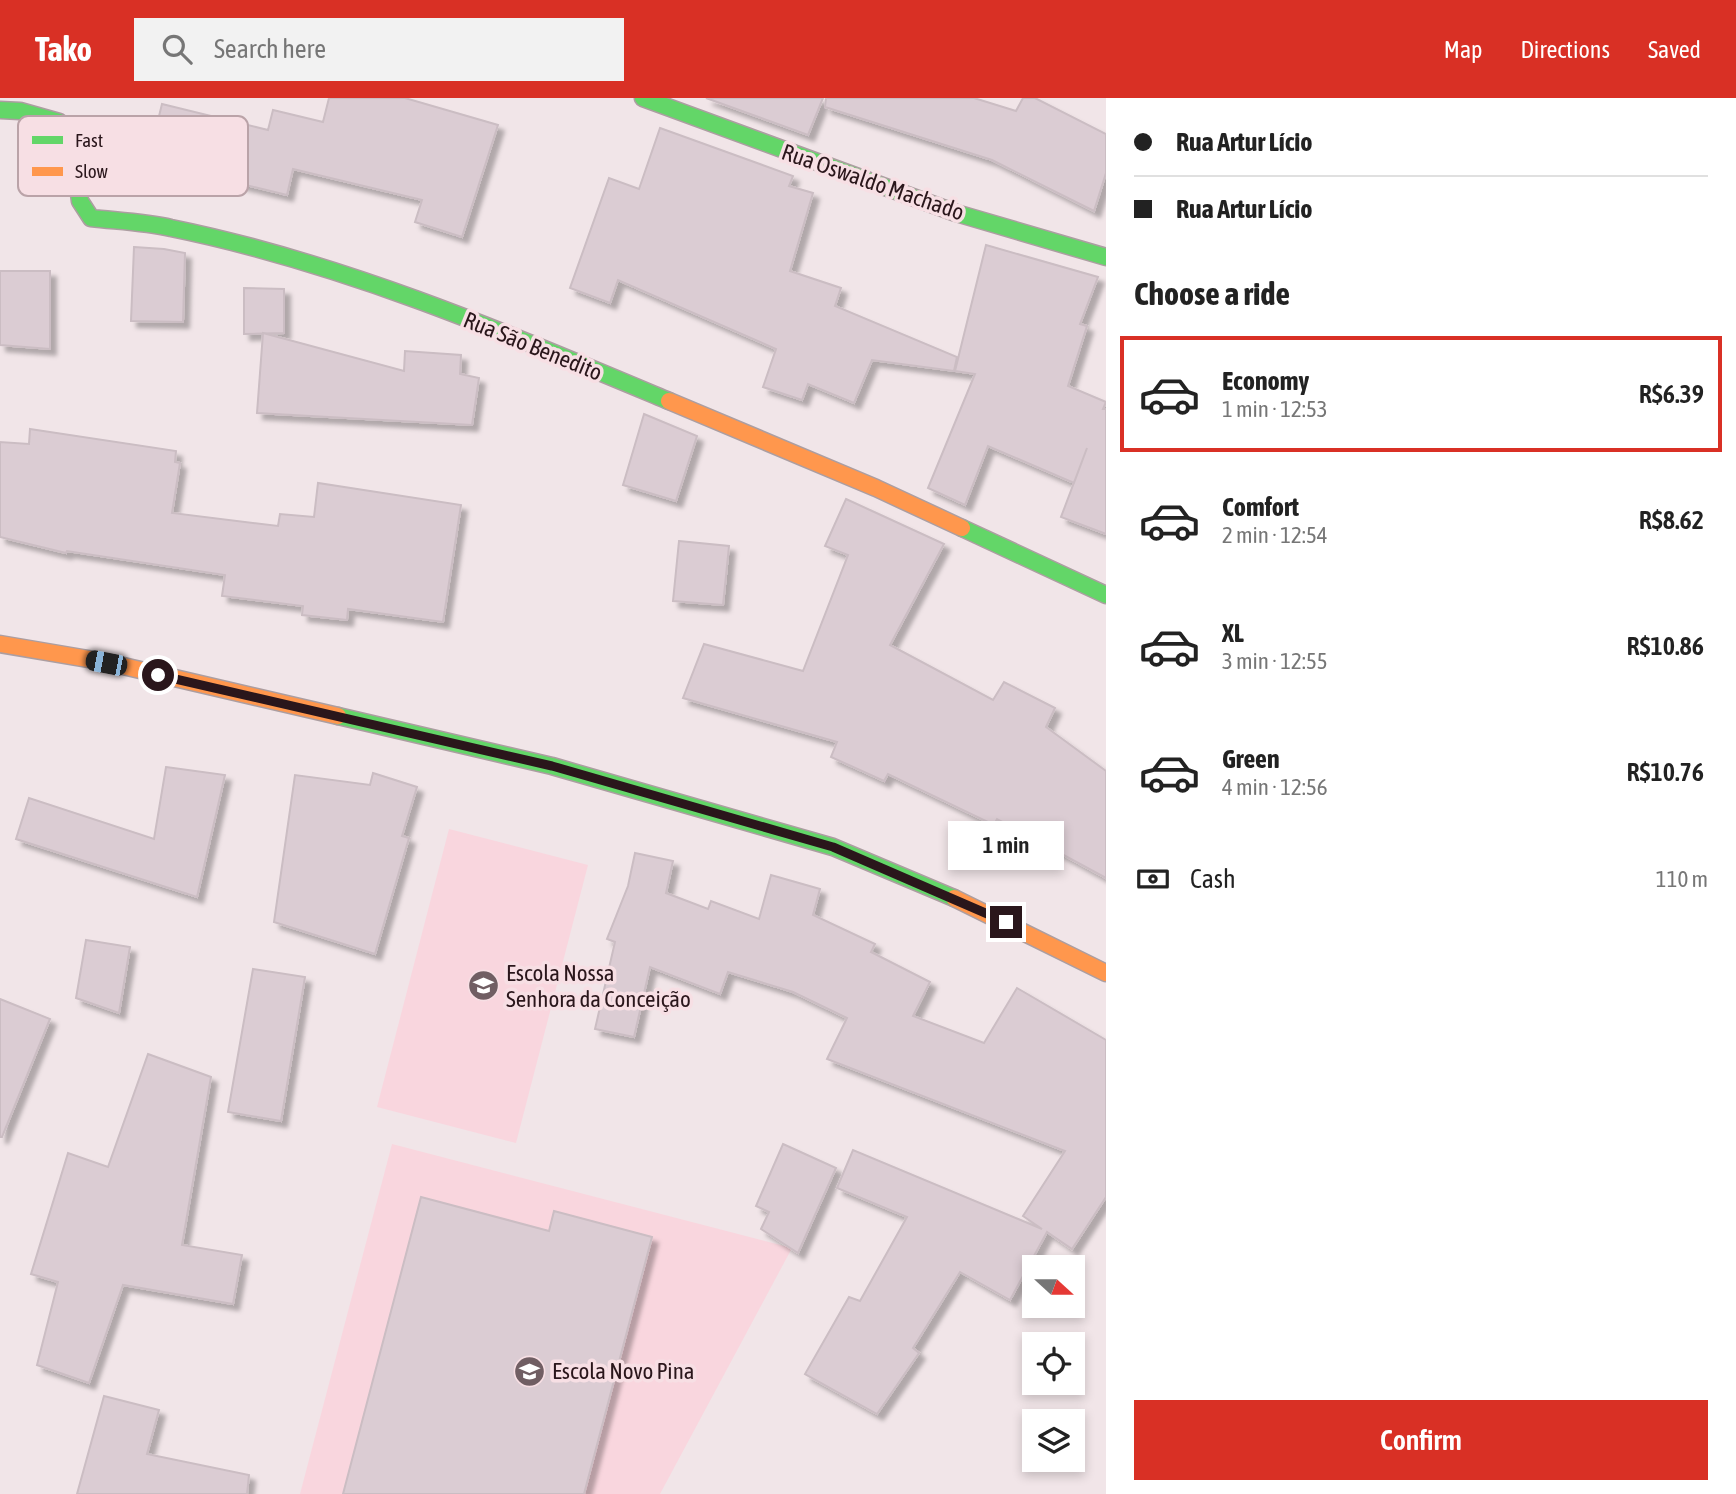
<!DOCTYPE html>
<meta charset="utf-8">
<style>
body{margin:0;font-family:"Asap Condensed",sans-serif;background:#f2f2f2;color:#222;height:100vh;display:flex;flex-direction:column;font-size:26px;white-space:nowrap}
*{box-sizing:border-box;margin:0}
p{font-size:23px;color:#767676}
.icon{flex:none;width:38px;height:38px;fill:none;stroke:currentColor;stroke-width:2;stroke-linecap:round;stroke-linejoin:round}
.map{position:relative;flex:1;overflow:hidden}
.sheet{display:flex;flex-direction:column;background:#fff;width:630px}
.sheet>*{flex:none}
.guide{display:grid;align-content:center;height:154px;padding:0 28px;background:#fff}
.needle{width:46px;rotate:111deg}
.tools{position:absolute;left:1022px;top:1157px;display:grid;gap:14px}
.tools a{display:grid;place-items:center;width:63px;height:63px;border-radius:0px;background:#fff;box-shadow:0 4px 10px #0003;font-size:35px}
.end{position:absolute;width:32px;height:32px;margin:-16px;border:9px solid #2a161b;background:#fff;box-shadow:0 0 0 4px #fff}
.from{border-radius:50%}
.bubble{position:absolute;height:49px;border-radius:0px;background:#fff;box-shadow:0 4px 10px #0003;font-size:23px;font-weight:600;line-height:49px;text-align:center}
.car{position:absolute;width:21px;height:42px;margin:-21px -10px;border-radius:9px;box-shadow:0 0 5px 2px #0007;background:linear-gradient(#222 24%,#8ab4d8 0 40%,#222 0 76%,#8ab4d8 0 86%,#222 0)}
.guide b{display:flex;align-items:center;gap:24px;height:66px;font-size:26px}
.guide b+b{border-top:2px solid #e0e0e0}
.guide i{width:18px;height:18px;background:#222}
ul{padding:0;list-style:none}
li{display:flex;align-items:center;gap:21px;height:116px;margin:0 14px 10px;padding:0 14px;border:4px solid transparent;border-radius:0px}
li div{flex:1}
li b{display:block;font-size:26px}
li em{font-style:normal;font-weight:600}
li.current{border-color:#d93025}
li>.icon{width:63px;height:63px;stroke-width:1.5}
h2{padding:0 28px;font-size:32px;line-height:84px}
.pay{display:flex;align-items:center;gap:18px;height:77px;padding:0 28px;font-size:26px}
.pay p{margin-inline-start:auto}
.cta{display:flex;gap:14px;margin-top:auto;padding:14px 28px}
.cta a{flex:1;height:80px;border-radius:0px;background:#d93025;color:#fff;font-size:28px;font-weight:600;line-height:80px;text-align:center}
header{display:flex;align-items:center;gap:42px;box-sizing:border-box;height:98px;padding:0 35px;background:#d93025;color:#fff}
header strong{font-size:33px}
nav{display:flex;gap:38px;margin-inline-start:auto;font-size:24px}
.search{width:490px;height:63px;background:#f2f2f2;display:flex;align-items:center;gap:18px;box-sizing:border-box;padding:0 24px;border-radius:0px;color:#767676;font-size:26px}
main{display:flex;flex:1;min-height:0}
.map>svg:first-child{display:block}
.built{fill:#f9d6de}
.building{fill:#dbccd3;stroke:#cbbdc3;stroke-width:2;filter:url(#shadow)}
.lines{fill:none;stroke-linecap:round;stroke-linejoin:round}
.fast-casing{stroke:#ac9ea1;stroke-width:19}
.slow-casing{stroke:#ac9ea1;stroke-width:19}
.fast{stroke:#63d668;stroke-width:16}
.slow{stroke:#ff974d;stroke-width:16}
.route{stroke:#2a161b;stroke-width:9}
.labels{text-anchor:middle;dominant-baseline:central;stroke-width:7;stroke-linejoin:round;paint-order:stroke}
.street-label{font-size:23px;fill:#2a161b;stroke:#f7dfe4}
.poi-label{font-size:23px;fill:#2a161b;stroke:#f7dfe4;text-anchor:start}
.key{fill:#f7dfe4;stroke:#baa3a8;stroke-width:2}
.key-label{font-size:19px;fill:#2a161b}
</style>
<header>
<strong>Tako</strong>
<div class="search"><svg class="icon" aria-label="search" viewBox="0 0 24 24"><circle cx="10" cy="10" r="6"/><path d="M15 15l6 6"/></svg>Search here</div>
<nav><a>Map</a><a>Directions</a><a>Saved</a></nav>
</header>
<main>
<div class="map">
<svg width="1106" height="1396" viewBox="0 0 1106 1396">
<defs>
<filter id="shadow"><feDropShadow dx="6" dy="6" stdDeviation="2" flood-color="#0004"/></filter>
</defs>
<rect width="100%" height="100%" fill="#f1e5e8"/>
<g class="built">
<polygon points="449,731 588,767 516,1045 377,1009"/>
<polygon points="392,1046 792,1150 660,1396 300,1396"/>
</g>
<g class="building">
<polygon points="329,0 405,0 498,27 462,139 415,124 422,102 293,71 287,97 148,63 162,6 268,32 273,12 323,24"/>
<polygon points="706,0 823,0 808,37"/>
<polygon points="826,0 974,0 1016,13 1023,0 1035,0 1106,36 1106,75 1094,113 992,62 825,9"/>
<polygon points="660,30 793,78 789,88 813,95 790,173 841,190 835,208 957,259 954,273 872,262 854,305 808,286 802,302 763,289 776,251 618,182 610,205 570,190 609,80 639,91"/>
<polygon points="986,147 1098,179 1080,226 1087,228 1068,288 1106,304 1103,311 1106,311 1106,436 1061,419 1087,350 1074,385 988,348 965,407 928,390 975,276 955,273"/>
<polygon points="134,149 164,151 185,155 183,224 131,223"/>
<polygon points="0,173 50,173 50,251 0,247"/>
<polygon points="244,190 284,191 284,235 244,236"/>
<polygon points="263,235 404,273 405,253 461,257 460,276 479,280 472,327 257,315"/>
<polygon points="644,316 697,338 676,403 623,387"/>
<polygon points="30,331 176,353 175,364 180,365 172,415 278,428 280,416 314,419 318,385 461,407 443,524 348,511 347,522 302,517 303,508 222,498 225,477 67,453 66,455 0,439 0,344 29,346"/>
<polygon points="846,401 944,446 890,547 993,602 1004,584 1055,610 1046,629 1106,673 1106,780 997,721 994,727 888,676 884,683 831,659 837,644 683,600 704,546 803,573 848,457 825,448"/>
<polygon points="679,443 729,448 723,507 673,503"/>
<polygon points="166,669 225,677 197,799 16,741 29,700 154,741"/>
<polygon points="373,675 417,689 402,738 409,740 375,856 274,824 295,677 370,687"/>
<polygon points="635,755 673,763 666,795 708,811 711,803 759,821 771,777 820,791 813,817 875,846 871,854 930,884 913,918 984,945 1017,890 1106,942 1106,1099 1072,1151 1047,1134 1010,1202 960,1174 913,1250 919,1255 877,1316 805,1276 849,1199 860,1203 907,1119 837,1090 853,1052 1042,1131 1023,1118 1065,1053 827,961 847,920 793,894 728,874 720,896 650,869 634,939 595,931 615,844 607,841 628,788"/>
<polygon points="86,842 130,849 119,915 76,900"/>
<polygon points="253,871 305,879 281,1023 228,1014"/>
<polygon points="0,901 50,921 2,1039 0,1039"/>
<polygon points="148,956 211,979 182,1147 242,1157 233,1206 123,1187 89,1285 37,1267 58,1184 31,1176 68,1055 108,1069"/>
<polygon points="783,1046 836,1070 798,1155 761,1131 769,1114 756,1108"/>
<polygon points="421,1099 549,1133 554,1113 652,1139 584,1396 343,1396"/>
<polygon points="104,1298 159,1312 147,1356 249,1377 247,1396 77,1396"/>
</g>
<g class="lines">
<defs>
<g id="fast">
<polyline points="643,0 956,115 1106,159"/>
<path d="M 0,12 L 20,13 L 59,24 L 74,57 L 80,103 L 91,120 C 117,123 145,124 171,130 C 343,165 507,235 669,303"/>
<polyline points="962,430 1106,497"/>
<polyline points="338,618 552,668 833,749 954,800"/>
</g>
<g id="slow">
<polyline points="669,303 876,390 962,430"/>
<polyline points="0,546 106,564 338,618"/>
<polyline points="954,800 1106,875"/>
</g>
</defs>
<use href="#fast" class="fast-casing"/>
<use href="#slow" class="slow-casing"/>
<use href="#fast" class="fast"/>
<use href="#slow" class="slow"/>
</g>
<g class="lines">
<polyline class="route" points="158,577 552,668 833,749 1006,824"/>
</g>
<defs>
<symbol id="school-disc" viewBox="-11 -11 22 22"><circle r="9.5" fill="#705e63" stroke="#f7dfe4"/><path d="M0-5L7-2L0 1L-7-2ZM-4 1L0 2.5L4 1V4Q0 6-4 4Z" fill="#fff"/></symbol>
</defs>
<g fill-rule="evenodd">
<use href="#school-disc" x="466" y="870" width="35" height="35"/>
<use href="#school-disc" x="512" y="1256" width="35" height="35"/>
</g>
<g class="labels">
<g class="street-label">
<text transform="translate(873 84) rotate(19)">Rua Oswaldo Machado</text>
<text transform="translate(533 248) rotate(22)">Rua São Benedito</text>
</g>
<g class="poi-label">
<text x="506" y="875">Escola Nossa<tspan x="506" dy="26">Senhora da Conceição</tspan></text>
<text x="552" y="1273">Escola Novo Pina</text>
</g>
</g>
<rect x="18" y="18" width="230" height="80" rx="10" class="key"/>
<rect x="32" y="38" width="31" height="8" fill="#63d668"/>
<rect x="32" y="69" width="31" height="9" fill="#ff974d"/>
<g class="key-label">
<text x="75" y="49">Fast</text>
<text x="75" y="80">Slow</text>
</g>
</svg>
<div class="tools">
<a><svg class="needle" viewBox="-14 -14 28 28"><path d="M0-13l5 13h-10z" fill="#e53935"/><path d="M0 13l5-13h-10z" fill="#767676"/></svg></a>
<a><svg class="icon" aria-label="locate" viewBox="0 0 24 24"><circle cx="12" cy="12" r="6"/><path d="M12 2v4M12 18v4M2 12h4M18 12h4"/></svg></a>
<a><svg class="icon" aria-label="layers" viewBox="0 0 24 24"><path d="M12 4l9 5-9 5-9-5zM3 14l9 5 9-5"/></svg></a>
</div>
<i class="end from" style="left:158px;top:577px"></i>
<i class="end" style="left:1006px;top:824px"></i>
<div class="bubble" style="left:948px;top:723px;width:116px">1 min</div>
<i class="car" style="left:106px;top:565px;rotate:281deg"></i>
</div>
<section class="sheet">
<div class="guide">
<b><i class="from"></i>Rua Artur Lício</b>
<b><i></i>Rua Artur Lício</b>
</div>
<h2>Choose a ride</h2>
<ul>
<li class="current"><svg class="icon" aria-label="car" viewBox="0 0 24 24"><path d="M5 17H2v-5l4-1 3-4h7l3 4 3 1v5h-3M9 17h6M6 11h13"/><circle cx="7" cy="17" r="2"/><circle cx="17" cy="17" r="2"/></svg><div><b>Economy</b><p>1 min · 12:53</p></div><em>R$6.39</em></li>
<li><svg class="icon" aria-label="car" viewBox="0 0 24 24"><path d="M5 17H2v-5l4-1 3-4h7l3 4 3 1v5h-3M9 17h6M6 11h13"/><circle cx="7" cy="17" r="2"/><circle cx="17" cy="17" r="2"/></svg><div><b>Comfort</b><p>2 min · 12:54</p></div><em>R$8.62</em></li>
<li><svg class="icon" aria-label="car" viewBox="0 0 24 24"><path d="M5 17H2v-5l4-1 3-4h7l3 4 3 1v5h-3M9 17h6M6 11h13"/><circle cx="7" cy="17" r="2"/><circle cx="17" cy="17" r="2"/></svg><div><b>XL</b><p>3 min · 12:55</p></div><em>R$10.86</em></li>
<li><svg class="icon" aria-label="car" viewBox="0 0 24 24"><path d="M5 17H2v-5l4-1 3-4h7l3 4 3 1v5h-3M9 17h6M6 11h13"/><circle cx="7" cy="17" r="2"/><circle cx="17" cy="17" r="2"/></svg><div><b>Green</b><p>4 min · 12:56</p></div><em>R$10.76</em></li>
</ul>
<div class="pay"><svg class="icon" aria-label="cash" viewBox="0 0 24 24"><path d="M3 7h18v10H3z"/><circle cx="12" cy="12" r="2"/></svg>Cash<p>110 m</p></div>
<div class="cta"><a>Confirm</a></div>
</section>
</main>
